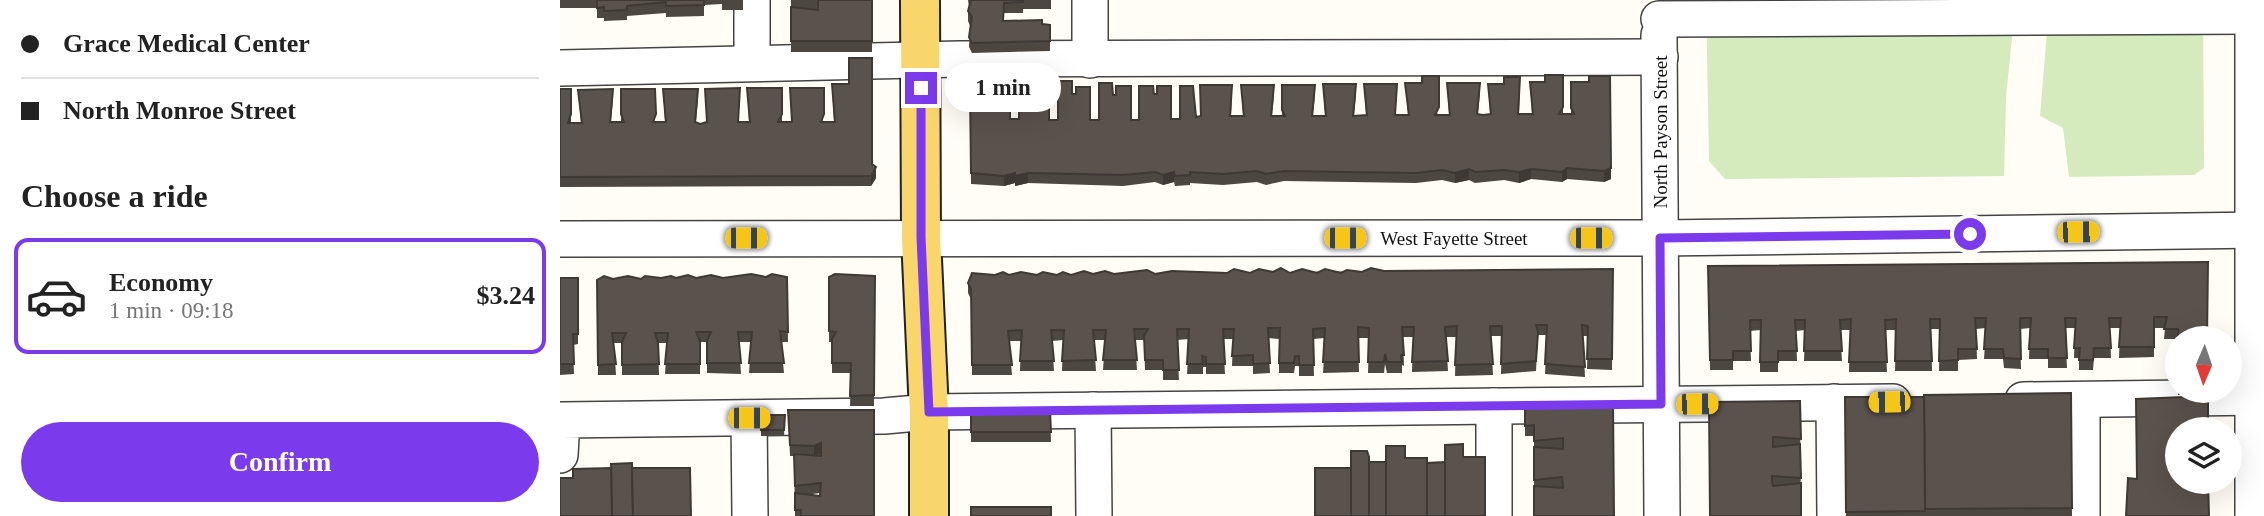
<!DOCTYPE html>
<meta charset="utf-8">
<style>
body{margin:0;font-family:"Times New Roman",serif;background:#f2f2f2;color:#222;height:100vh;display:flex;flex-direction:column;font-size:26px;white-space:nowrap}
*{box-sizing:border-box;margin:0}
p{font-size:23px;color:#767676}
.icon{flex:none;width:38px;height:38px;fill:none;stroke:currentColor;stroke-width:2;stroke-linecap:round;stroke-linejoin:round}
.map{position:relative;flex:1;overflow:hidden}
.panel{display:flex;flex-direction:column;background:#fff;width:560px}
.panel>*{flex:none}
.guide{display:grid;align-content:center;height:154px;padding:0 21px;background:#fff}
.needle{width:46px;rotate:182deg}
.fabs{position:absolute;left:1605px;top:326px;display:grid;gap:14px}
.fabs a{display:grid;place-items:center;width:77px;height:77px;border-radius:50%;background:#fff;box-shadow:0 7px 28px #0002;font-size:35px}
.end{position:absolute;width:32px;height:32px;margin:-16px;border:9px solid #7c3aed;background:#fff;box-shadow:0 0 0 4px #fff}
.from{border-radius:50%}
.bubble{position:absolute;height:49px;border-radius:24px;background:#fff;box-shadow:0 7px 28px #0002;font-size:23px;font-weight:800;line-height:49px;text-align:center}
.car{position:absolute;width:21px;height:42px;margin:-21px -10px;border-radius:9px;box-shadow:0 0 5px 2px #0007;background:linear-gradient(#f5c518 24%,#345 0 40%,#f5c518 0 76%,#345 0 86%,#f5c518 0)}
.guide b{display:flex;align-items:center;gap:24px;height:66px;font-size:26px}
.guide b+b{border-top:2px solid #e0e0e0}
.guide i{width:18px;height:18px;background:#222}
ul{padding:0;list-style:none}
li{display:flex;align-items:center;gap:21px;height:116px;margin:0 14px 10px;padding:0 7px;border:4px solid transparent;border-radius:14px}
li div{flex:1}
li b{display:block;font-size:26px}
li em{font-style:normal;font-weight:800}
li.on{border-color:#7c3aed}
li>.icon{width:63px;height:63px;stroke-width:1.5}
h2{padding:0 21px;font-size:32px;line-height:84px}
.action{display:flex;gap:14px;margin-top:auto;padding:14px 21px}
.action a{flex:1;height:80px;border-radius:42px;background:#7c3aed;color:#fff;font-size:28px;font-weight:800;line-height:80px;text-align:center}
main{display:flex;flex:1;min-height:0}
.map>svg:first-child{display:block}
.green{fill:#d5ebbd}
.lines{fill:none;stroke-linecap:round;stroke-linejoin:round}
.minor-casing{stroke:#444;stroke-width:38}
.major-casing{stroke:#222;stroke-width:42}
.minor{stroke:#fff;stroke-width:35}
.major{stroke:#f9d66b;stroke-width:38}
.wall{fill:#4d4742;fill-rule:evenodd}
.shaded-wall{fill:#3f3936}
.building{fill:#5a524d;stroke:#3f3936;stroke-width:2}
.route{stroke:#7c3aed;stroke-width:9}
.labels{text-anchor:middle;dominant-baseline:central;stroke-width:7;stroke-linejoin:round;paint-order:stroke}
.street-label{font-size:19px;fill:#111;stroke:#fff}
</style>
<main>
<section class="panel">
<div class="guide">
<b><i class="from"></i>Grace Medical Center</b>
<b><i></i>North Monroe Street</b>
</div>
<h2>Choose a ride</h2>
<ul>
<li class="on"><svg class="icon" aria-label="car" viewBox="0 0 24 24"><path d="M5 17H2v-5l4-1 3-4h7l3 4 3 1v5h-3M9 17h6M6 11h13"/><circle cx="7" cy="17" r="2"/><circle cx="17" cy="17" r="2"/></svg><div><b>Economy</b><p>1 min · 09:18</p></div><em>$3.24</em></li>
</ul>
<div class="action"><a>Confirm</a></div>
</section>
<div class="map">
<svg width="1704" height="516" viewBox="0 0 1704 516">
<rect width="100%" height="100%" fill="#fffdf5"/>
<g class="green">
<polygon points="1146,0 1448,0 1454,18 1446,97 1444,176 1165,179 1149,161"/>
<polygon points="1643,0 1644,168 1634,175 1509,177 1503,128 1480,116 1489,7"/>
</g>
<g class="lines">
<defs>
<g id="minor">
<polyline points="192,0 192,62"/>
<polyline points="530,0 530,60"/>
<polyline points="1693,0 1693,516"/>
<polyline points="1099,19 1693,16"/>
<polyline points="1099,35 1102,516"/>
<polyline points="0,68 400,59 1100,57"/>
<polyline points="0,239 1100,238 1704,230"/>
<polyline points="1463,400 1704,397"/>
<polyline points="1522,400 1522,516"/>
<polyline points="1274,402 1275,516"/>
<polyline points="533,410 534,516"/>
<polyline points="189,418 190,516"/>
<polyline points="0,455 2,420 324,416 369,412 1333,402"/>
<polyline points="934,516 934,406"/>
</g>
<polyline id="major" points="360,0 361,237 369,412 369,516"/>
</defs>
<use href="#minor" class="minor-casing"/>
<use href="#major" class="major-casing"/>
<use href="#minor" class="minor"/>
<use href="#major" class="major"/>
</g>
<g class="wall">
<polygon points="0,0 183,0 183,10 162,10 162,4 144,5 144,16 106,17 106,13 67,16 67,20 44,21 44,18 37,18 37,8 0,8"/>
<rect x="231" y="0" width="81" height="52"/>
<polygon points="408,0 491,0 491,9 463,9 463,13 444,13 444,21 490,25 490,51 412,53 409,47 410,26 408,21 408,11 409,7"/>
<polygon points="1003,75 1003,114 1011,114 1011,82 1051,179 1044,182 1007,179 1002,182 971,179 959,183 944,180 915,183 909,180 895,183 882,180 856,183 724,181 706,185 697,182 663,185 630,183 630,185 615,186 614,182 603,185 595,182 563,186 468,183 455,186 455,183 444,186 411,184 410,89 450,119 498,120 512,94 530,120 539,120 553,95 571,120 579,120 594,94 611,119 641,116 672,95 671,116 683,116 681,85 714,95 712,116 722,116 722,85 755,95 753,116 765,116 763,84 796,95 794,116 806,115 804,84 837,95 835,115 848,115 845,83 879,115 889,115 887,83 920,93 918,114 930,114 928,84 960,87 959,114 972,114 970,82 985,82"/>
<polygon points="272,84 312,164 316,178 311,186 0,187 0,89 11,89 11,123 21,123 18,90 53,99 51,122 61,122 61,89 96,122 105,122 103,89 138,99 136,122 140,124 147,122 145,89 180,98 178,122 189,122 187,88 222,88 222,122 232,122 230,88 264,122 274,122"/>
<polygon points="1648,262 1647,338 1617,338 1617,339 1604,339 1605,328 1594,328 1594,357 1559,358 1560,328 1550,328 1551,358 1534,358 1533,370 1519,370 1519,358 1514,358 1515,328 1505,328 1507,368 1488,368 1488,359 1469,359 1470,328 1460,329 1461,369 1444,368 1443,359 1424,359 1426,328 1416,329 1417,359 1398,360 1398,371 1379,371 1380,329 1371,329 1372,371 1335,371 1336,330 1325,330 1327,372 1289,372 1290,330 1280,330 1282,361 1244,361 1245,330 1236,331 1237,361 1218,361 1218,372 1200,372 1200,330 1190,331 1191,361 1173,361 1173,370 1150,370 1148,266"/>
<polygon points="1053,269 1052,370 1027,369 1028,336 1023,336 1025,377 985,374 987,335 978,335 976,371 941,374 942,336 931,336 933,375 895,376 896,337 886,337 888,371 852,372 853,337 843,337 844,366 842,365 842,373 827,373 825,364 824,373 808,373 809,338 798,338 799,372 763,373 765,338 753,339 754,376 739,376 739,366 735,366 734,373 719,373 719,339 708,338 710,373 693,374 693,366 672,366 673,339 663,339 665,374 646,374 646,367 643,367 643,374 627,374 629,339 617,340 619,380 603,380 603,370 585,370 584,340 575,340 577,370 543,370 545,340 534,340 536,371 502,371 503,340 492,341 494,371 460,371 461,341 449,341 452,375 412,375 411,299 408,293 408,283 435,275"/>
<polygon points="315,276 314,406 290,406 291,373 272,373 272,342 269,342 269,277"/>
<polygon points="227,277 228,342 221,342 224,373 189,373 191,342 179,342 181,374 147,373 147,342 140,342 140,374 105,374 107,343 98,343 99,375 62,375 62,343 54,343 56,375 38,375 37,280"/>
<polygon points="0,278 18,278 18,344 13,345 14,374 0,375"/>
<rect x="1618" y="390" width="28" height="5"/>
<polygon points="1511,393 1512,516 1286,516 1285,397 1364,397"/>
<polygon points="1240,401 1241,516 1150,516"/>
<polygon points="1053,402 1054,516 974,516 974,436 965,436 965,404"/>
<path d="M 228,410 L 314,516 L 235,516 L 234,456 L 230,456 ZM 260,493 L 260,496 L 246,495 Z"/>
<polygon points="411,410 490,410 491,442 411,442"/>
<polygon points="201,415 225,415 224,436 201,436"/>
</g>
<g class="shaded-wall">
<polygon points="316,167 316,178 311,186 311,176"/>
<polygon points="1007,168 1007,179 1002,182 1002,172"/>
<polygon points="1051,168 1051,179 1044,182 1044,171"/>
<polygon points="909,169 909,180 895,183 895,173"/>
<polygon points="971,169 971,179 959,183 959,172"/>
<polygon points="614,172 614,182 603,185 603,175"/>
<polygon points="455,173 468,173 468,183 455,186 455,183 444,186 444,176"/>
<polygon points="261,443 261,453 254,456 254,446"/>
</g>
<g class="building">
<polygon points="37,0 144,0 144,5 106,6 106,2 67,6 67,10 44,11 44,7 37,8"/>
<polygon points="258,0 312,0 312,41 231,41 231,7 258,10"/>
<polygon points="411,0 463,0 463,2 444,3 443,21 482,20 482,24 490,25 490,41 412,43 409,37 412,17 408,11"/>
<polygon points="289,58 312,58 312,164 316,167 311,176 0,177 0,89 11,89 11,114 8,123 22,123 18,90 53,89 50,122 64,122 61,114 61,89 95,89 96,114 93,122 106,122 103,89 138,89 135,122 140,124 147,122 145,89 180,88 178,122 190,122 187,88 222,88 222,114 218,122 232,122 230,88 264,88 264,114 261,122 275,122 272,84 289,84"/>
<polygon points="985,75 1003,75 1003,107 999,114 1014,114 1011,108 1011,82 1029,82 1029,76 1050,76 1051,168 1044,171 1007,168 1002,172 971,169 959,172 944,170 915,172 909,169 895,173 882,170 856,173 724,171 706,174 697,171 663,174 630,172 630,175 615,176 614,172 603,175 595,172 563,175 468,173 455,176 455,173 444,176 411,173 410,89 450,87 450,119 459,119 459,83 489,82 489,120 498,120 498,81 512,81 512,94 516,94 516,87 530,87 530,120 539,120 539,83 552,83 553,95 556,95 556,86 571,86 571,120 579,120 579,86 593,86 594,94 597,94 597,86 611,86 611,119 620,119 620,86 633,86 636,117 641,116 640,85 672,85 670,116 684,116 681,85 714,85 711,116 725,116 722,110 722,85 755,85 752,116 766,116 763,84 796,84 793,116 807,115 804,84 837,84 835,115 849,115 845,83 862,83 862,76 879,76 879,107 875,115 890,115 887,83 920,83 917,114 923,115 931,114 928,84 944,84 944,77 960,77 958,114 973,114 970,82 985,82"/>
<polygon points="1648,262 1647,338 1618,338 1618,329 1604,329 1607,317 1594,317 1594,347 1559,347 1561,318 1549,318 1551,348 1534,348 1533,360 1519,360 1520,348 1514,348 1516,318 1505,318 1507,358 1488,358 1488,349 1469,349 1471,318 1460,318 1461,359 1444,358 1443,349 1424,349 1426,318 1415,318 1417,349 1398,349 1398,360 1379,361 1380,319 1370,319 1372,361 1335,361 1336,319 1325,320 1327,362 1289,362 1291,319 1280,320 1282,351 1244,351 1245,320 1235,320 1237,351 1218,351 1218,362 1200,362 1201,320 1190,320 1191,351 1173,351 1173,360 1150,360 1148,266"/>
<polygon points="721,268 730,273 742,269 757,273 765,269 781,273 787,270 802,272 811,268 824,271 1053,269 1052,359 1027,359 1028,326 1022,325 1025,367 985,364 987,325 976,325 978,332 976,361 941,364 942,326 930,326 933,364 895,365 897,326 885,327 888,361 852,362 854,327 842,327 844,355 841,355 842,362 827,362 825,354 824,362 808,362 809,328 798,327 799,362 763,362 765,328 753,329 754,365 739,365 739,356 735,356 734,363 719,363 720,328 708,328 710,363 693,364 693,355 672,356 674,329 663,329 665,364 646,364 646,357 642,356 643,364 627,364 629,329 617,329 619,370 603,370 603,360 585,360 584,336 588,329 574,329 577,360 543,360 546,330 533,330 536,360 502,361 504,330 491,330 494,361 460,361 462,330 448,331 452,365 412,365 411,289 408,283 412,273 435,275 443,272 449,275 461,272 477,275 483,272 497,275 503,272 511,275 524,271 533,274 545,271 554,274 587,270 595,274 612,271 667,273 674,269 690,273 699,269 713,272"/>
<polygon points="191,274 206,277 212,274 227,277 228,332 220,331 224,363 189,363 192,332 178,332 181,363 147,363 147,341 151,332 136,332 140,341 140,364 105,364 108,333 95,333 98,343 99,364 62,365 62,342 66,333 52,333 56,364 38,365 37,280 44,276 53,279 68,276 81,279 85,276 101,278 111,276 116,278 128,275 136,278 151,275 163,278"/>
<polygon points="275,274 315,276 314,395 290,396 291,363 272,363 272,339 276,332 269,331 269,277"/>
<polygon points="0,278 18,278 18,334 13,334 14,364 0,364"/>
<polygon points="1511,393 1512,508 1365,509 1364,395"/>
<polygon points="1648,396 1648,429 1617,429 1617,481 1648,481 1649,516 1566,516 1568,478 1577,479 1576,399"/>
<polygon points="1285,397 1364,397 1365,511 1286,512"/>
<polygon points="1240,401 1241,439 1213,437 1213,447 1240,444 1241,478 1212,476 1212,481 1213,486 1241,483 1241,516 1150,516 1149,402"/>
<polygon points="1053,402 1054,516 974,516 974,486 1003,488 1002,477 974,480 974,447 1003,449 1003,438 974,441 974,425 965,426 965,404"/>
<polygon points="228,410 314,410 314,516 241,516 241,510 235,510 235,493 260,496 261,483 235,486 234,454 261,456 261,443 254,446 230,445"/>
<polygon points="411,410 490,410 491,432 411,432"/>
<polygon points="201,415 225,415 224,430 201,430"/>
<polygon points="903,444 903,457 925,457 925,516 885,516 885,445"/>
<polygon points="826,446 845,446 845,458 867,458 867,516 826,516"/>
<polygon points="791,451 807,451 809,457 809,516 791,516"/>
<rect x="809" y="462" width="17" height="54"/>
<polygon points="885,462 885,516 867,516 867,463"/>
<polygon points="72,463 73,516 52,516 51,464"/>
<polygon points="51,468 52,516 0,516 0,478 13,478 13,469"/>
<polygon points="72,468 130,468 131,516 73,516"/>
<rect x="755" y="468" width="36" height="48"/>
<rect x="411" y="507" width="80" height="9"/>
</g>
<g class="lines">
<polyline class="route" points="361,88 361,237 369,412 1101,404 1100,238 1410,234"/>
</g>
<g class="labels">
<g class="street-label">
<text transform="translate(1100 132) rotate(-90)">North Payson Street</text>
<text x="894" y="238">West Fayette Street</text>
</g>
</g>
</svg>
<div class="fabs">
<a><svg class="needle" viewBox="-14 -14 28 28"><path d="M0-13l5 13h-10z" fill="#e53935"/><path d="M0 13l5-13h-10z" fill="#767676"/></svg></a>
<a><svg class="icon" aria-label="layers" viewBox="0 0 24 24"><path d="M12 4l9 5-9 5-9-5zM3 14l9 5 9-5"/></svg></a>
</div>
<i class="end from" style="left:1410px;top:234px"></i>
<i class="end" style="left:361px;top:88px"></i>
<div class="bubble" style="left:385px;top:63px;width:116px">1 min</div>
<i class="car" style="left:1518px;top:232px;rotate:89deg"></i>
<i class="car" style="left:186px;top:238px;rotate:90deg"></i>
<i class="car" style="left:785px;top:238px;rotate:90deg"></i>
<i class="car" style="left:1031px;top:238px;rotate:90deg"></i>
<i class="car" style="left:1329px;top:402px;rotate:269deg"></i>
<i class="car" style="left:1137px;top:404px;rotate:89deg"></i>
<i class="car" style="left:189px;top:418px;rotate:90deg"></i>
</div>
</main>
